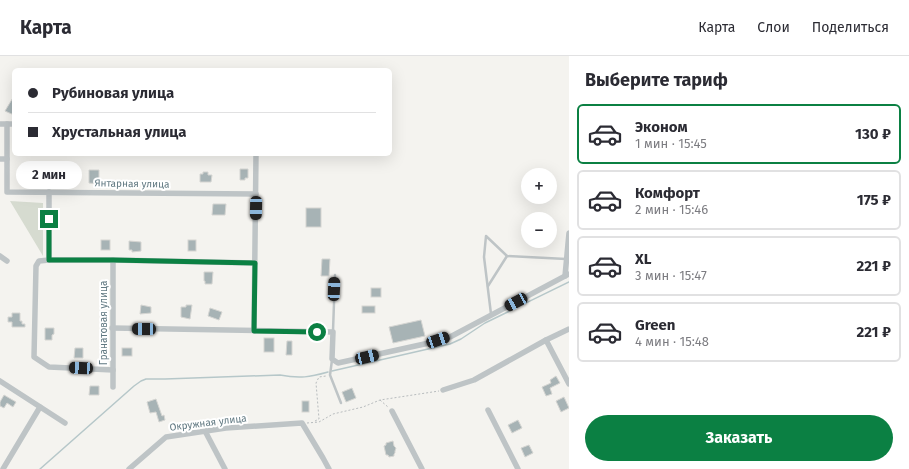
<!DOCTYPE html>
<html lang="ru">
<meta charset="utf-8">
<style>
body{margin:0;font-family:"Fira Sans",sans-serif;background:#f2f2f3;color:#2b2b33;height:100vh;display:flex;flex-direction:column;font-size:15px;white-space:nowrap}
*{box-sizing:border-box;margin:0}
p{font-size:13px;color:#7c7c81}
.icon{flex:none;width:22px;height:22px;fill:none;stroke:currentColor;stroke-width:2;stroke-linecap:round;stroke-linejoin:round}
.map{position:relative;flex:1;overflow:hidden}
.side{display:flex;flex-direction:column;background:#fff;width:340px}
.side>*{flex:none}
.hud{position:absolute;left:12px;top:12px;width:380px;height:88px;border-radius:6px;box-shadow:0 4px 16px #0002;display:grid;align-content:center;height:88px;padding:0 16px;background:#fff}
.buttons{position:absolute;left:521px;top:112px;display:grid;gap:8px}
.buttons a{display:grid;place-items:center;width:36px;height:36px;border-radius:50%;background:#fff;box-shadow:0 4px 16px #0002;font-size:20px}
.end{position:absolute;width:18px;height:18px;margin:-9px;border:5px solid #0b8043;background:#fff;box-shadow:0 0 0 2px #fff}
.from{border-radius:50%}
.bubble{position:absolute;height:28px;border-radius:14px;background:#fff;box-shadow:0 4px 16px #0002;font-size:13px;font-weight:700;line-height:28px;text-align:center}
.car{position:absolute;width:12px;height:24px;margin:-12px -6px;border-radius:5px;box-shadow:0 0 3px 1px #0007;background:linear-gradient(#222 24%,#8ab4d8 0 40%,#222 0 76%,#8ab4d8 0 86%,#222 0)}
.hud b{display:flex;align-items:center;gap:14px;height:38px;font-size:15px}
.hud b+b{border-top:1px solid #e1e1e2}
.hud i{width:10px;height:10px;background:#2b2b33}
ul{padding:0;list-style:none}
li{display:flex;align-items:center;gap:12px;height:60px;margin:0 8px 6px;padding:0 8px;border:2px solid #e1e1e2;border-radius:6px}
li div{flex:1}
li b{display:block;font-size:15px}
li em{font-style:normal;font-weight:700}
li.current{border-color:#0b8043}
li>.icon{width:36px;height:36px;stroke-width:1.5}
h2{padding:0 16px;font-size:18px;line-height:48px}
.cta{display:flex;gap:8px;margin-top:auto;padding:8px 16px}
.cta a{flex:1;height:46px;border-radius:24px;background:#0b8043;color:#fff;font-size:16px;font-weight:700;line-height:46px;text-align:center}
header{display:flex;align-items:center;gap:24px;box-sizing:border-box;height:56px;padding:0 20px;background:#fff;border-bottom:1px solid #e1e1e2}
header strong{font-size:19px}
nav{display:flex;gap:22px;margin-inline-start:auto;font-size:14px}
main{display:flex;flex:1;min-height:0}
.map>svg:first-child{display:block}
.green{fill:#d6dbd0}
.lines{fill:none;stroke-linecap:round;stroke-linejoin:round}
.stream{stroke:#b6c7c9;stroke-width:1.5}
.building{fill:#a7b3b5;stroke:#d5d5d2}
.path{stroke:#b8bcbe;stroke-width:1;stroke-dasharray:2 2;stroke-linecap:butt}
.lane{stroke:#bec4c6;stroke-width:2.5}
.street{stroke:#bec4c6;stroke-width:5.5}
.route{stroke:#0b8043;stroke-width:5}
.labels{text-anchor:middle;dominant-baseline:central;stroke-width:4;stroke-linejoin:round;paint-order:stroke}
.street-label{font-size:10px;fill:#617982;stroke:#fff}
</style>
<header>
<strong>Карта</strong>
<nav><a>Карта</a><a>Слои</a><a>Поделиться</a></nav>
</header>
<main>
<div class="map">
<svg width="569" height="413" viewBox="0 0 569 413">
<rect width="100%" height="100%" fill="#f4f3ef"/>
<polygon class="green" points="10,145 43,147 43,200"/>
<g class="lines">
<g class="stream">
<polyline points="332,315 450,288 461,283 485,267 569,226"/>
<path d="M 40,413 L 134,330 L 141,325 L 146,323 L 165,323 L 280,319 C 300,323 310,321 328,316"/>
</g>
</g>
<g class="building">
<polygon points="14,40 14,59 5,55"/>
<polygon points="24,111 29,111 30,119 28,126 21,126 21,121 20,121 21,113 24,113"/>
<polygon points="240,113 248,113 248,122 245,122 245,124 240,124"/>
<polygon points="89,114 99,114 99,128 89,127"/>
<polygon points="203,116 208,116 208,119 212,119 211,126 200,126 200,118 203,118"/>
<polygon points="213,148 226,148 225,159 212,159"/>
<rect x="306" y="152" width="15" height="19"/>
<rect x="101" y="184" width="9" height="10"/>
<rect x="188" y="184" width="8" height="11"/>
<polygon points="129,185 141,186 141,195 132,196 132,194 129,194"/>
<polygon points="322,203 330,203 329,220 321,220"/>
<polygon points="204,216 213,216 212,228 205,228 205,225 204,225"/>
<rect x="371" y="232" width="10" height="9"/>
<polygon points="141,249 151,251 151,257 140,258"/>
<polygon points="186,249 192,249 190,263 181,261 181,251 186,251"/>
<rect x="362" y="250" width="13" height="7"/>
<polygon points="210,252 222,256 219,264 208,260"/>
<polygon points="12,257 20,257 20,265 22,265 22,268 25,268 25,271 12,271 12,266 8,266 8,261 12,261"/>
<polygon points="421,264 425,280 393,287 389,271"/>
<polygon points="45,272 54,272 54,278 52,279 52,284 45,284"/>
<rect x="264" y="282" width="10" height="14"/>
<polygon points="287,285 292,285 292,299 286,299"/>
<polygon points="75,292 83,292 83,302 74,302"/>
<rect x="122" y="292" width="10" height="8"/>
<polygon points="556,320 560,327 550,332 552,338 546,340 542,331 551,327 550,324"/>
<polygon points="90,330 99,330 99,339 89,339"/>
<polygon points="352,332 356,342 346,346 342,336"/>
<polygon points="4,339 16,346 13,351 7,347 4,352 0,350 0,346"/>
<polygon points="564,341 569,352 561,356 556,345"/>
<polygon points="156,343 162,360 164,359 165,364 159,366 156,356 150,357 147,346"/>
<rect x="302" y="345" width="7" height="11"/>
<polygon points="518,364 522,372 512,377 508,369"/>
<polygon points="393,385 394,390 396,392 395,395 395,397 394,398 394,400 389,401 388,399 386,399 384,390 386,389 386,387"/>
<polygon points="529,389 533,397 525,401 521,392"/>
</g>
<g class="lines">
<g class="path">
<polyline points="380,344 388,351"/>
<polyline points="315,365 319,363 316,327 319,321 326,320"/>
<polyline points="307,367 319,366 333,358 363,351 380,344 439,335"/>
</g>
<g class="lane">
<polyline points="488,230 507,200"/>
<polyline points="491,258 484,201 486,180 507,200 566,203"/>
<polyline points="333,275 335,219"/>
<polyline points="332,304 330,319 341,347"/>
</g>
<g class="street">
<polyline points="0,68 14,68"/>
<polyline points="7,68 7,136 256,138"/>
<polyline points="0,103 7,103"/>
<polyline points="49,136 49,204 39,205 36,210 34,301 49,311 113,314"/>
<polyline points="0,200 7,205"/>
<polyline points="49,204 113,204 255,207"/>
<polyline points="565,220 569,177"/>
<polyline points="112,272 333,276 332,303 338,307 438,285 450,281 569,218"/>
<polyline points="254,275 256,98"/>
<polyline points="546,284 569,328"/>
<polyline points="0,325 65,367"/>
<polyline points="113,331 113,204"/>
<polyline points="443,334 474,324 546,284 569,273"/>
<polyline points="488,354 518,413"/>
<polyline points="392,355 422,413"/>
<polyline points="205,375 225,413"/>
<polyline points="3,413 40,351"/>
<polyline points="129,413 166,381 226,372 302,367 323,402 329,413"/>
</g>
</g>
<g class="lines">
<polyline class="route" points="49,163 49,204 113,204 255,207 254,275 317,276"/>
</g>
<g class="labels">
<g class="street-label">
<text transform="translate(132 128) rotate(1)">Янтарная улица</text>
<text transform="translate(104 267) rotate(-90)">Гранатовая улица</text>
<text transform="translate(208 367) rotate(-7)">Окружная улица</text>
</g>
</g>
</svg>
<div class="buttons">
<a>+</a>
<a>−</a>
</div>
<i class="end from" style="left:317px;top:276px"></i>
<i class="end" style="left:49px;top:163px"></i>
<div class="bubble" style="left:16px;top:105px;width:66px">2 мин</div>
<i class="car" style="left:256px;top:152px;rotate:181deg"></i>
<i class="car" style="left:334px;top:233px;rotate:2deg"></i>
<i class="car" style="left:516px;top:246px;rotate:242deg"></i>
<i class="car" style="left:144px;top:273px;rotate:271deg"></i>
<i class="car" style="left:438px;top:284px;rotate:71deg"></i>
<i class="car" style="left:367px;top:301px;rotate:77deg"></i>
<i class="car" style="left:81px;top:312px;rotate:273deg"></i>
<div class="hud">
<b><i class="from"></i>Рубиновая улица</b>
<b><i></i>Хрустальная улица</b>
</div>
</div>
<section class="side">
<h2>Выберите тариф</h2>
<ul>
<li class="current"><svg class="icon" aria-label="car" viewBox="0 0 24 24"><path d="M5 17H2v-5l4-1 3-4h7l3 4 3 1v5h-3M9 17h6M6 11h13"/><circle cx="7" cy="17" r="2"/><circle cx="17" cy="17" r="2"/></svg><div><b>Эконом</b><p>1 мин · 15:45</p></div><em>130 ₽</em></li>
<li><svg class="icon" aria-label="car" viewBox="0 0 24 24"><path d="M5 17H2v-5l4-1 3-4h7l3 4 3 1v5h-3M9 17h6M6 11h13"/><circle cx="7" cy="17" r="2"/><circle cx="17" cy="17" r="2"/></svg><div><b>Комфорт</b><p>2 мин · 15:46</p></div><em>175 ₽</em></li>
<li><svg class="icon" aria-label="car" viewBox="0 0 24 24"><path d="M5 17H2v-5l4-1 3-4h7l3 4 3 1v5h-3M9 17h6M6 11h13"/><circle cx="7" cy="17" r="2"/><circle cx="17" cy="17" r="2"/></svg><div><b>XL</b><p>3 мин · 15:47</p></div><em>221 ₽</em></li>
<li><svg class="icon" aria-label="car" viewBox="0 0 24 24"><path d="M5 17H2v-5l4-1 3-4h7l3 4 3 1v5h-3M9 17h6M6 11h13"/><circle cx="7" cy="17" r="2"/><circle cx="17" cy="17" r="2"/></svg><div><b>Green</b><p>4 мин · 15:48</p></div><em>221 ₽</em></li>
</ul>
<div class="cta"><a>Заказать</a></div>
</section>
</main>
